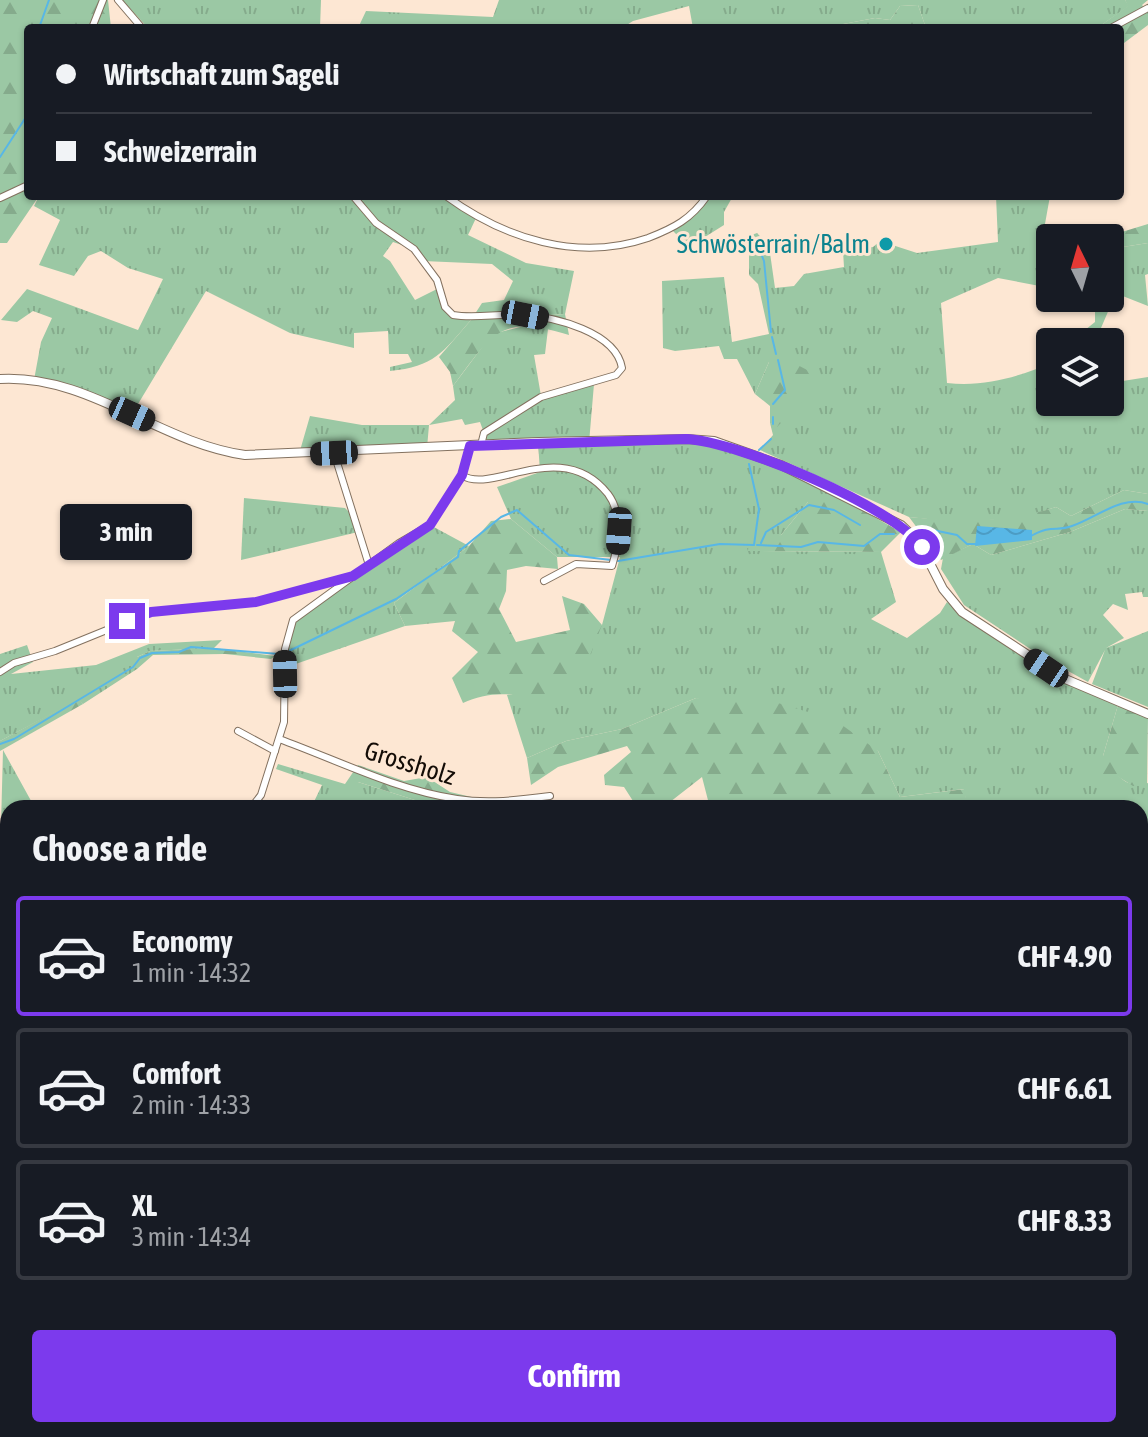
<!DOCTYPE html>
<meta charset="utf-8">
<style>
body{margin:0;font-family:"Asap Condensed",sans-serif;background:#242831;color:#f1f3f6;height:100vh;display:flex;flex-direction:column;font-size:30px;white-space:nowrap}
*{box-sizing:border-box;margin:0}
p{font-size:26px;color:#9ea1a6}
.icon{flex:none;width:44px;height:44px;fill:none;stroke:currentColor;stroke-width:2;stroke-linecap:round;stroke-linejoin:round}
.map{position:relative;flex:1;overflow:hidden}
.side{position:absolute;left:0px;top:800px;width:1148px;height:638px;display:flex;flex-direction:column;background:#171b24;border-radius:24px 24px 0 0;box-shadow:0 2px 6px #0004}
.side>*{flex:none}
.top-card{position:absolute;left:24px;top:24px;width:1100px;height:176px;border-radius:8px;box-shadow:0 2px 6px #0004;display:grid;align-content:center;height:176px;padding:0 32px;background:#171b24}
.needle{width:52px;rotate:355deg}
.fabs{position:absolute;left:1036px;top:224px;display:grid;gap:16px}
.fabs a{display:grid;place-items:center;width:88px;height:88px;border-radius:8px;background:#171b24;box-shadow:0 2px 6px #0004;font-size:40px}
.end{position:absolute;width:36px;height:36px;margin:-18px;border:10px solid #7c3aed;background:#fff;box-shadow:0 0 0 4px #fff}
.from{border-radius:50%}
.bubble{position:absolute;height:56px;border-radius:8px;background:#171b24;box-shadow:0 2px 6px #0004;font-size:26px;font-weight:700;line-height:56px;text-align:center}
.car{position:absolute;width:24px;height:48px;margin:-24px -12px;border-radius:10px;box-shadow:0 0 6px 2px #0007;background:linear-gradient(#222 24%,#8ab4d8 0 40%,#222 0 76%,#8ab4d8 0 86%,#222 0)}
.top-card b{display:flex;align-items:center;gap:28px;height:76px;font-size:30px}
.top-card b+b{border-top:2px solid #363941}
.top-card i{width:20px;height:20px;background:#f1f3f6}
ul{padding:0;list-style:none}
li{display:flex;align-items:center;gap:24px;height:120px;margin:0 16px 12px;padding:0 16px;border:4px solid #363941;border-radius:8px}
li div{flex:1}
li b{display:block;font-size:30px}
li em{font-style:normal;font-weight:700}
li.on{border-color:#7c3aed}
li>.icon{width:72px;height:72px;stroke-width:1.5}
h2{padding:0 32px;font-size:36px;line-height:96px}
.primary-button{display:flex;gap:16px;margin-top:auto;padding:16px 32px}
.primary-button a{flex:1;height:92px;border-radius:8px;background:#7c3aed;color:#fff;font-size:32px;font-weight:700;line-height:92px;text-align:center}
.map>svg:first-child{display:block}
.grass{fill:url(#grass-tufts);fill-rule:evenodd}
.forest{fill:url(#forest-firs)}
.water{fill:url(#water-waves)}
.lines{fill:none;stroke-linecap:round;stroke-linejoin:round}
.stream{stroke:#58b7e6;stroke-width:2}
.minor-casing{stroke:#83715f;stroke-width:8}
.tertiary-casing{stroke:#83715f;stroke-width:10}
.primary-casing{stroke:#82692c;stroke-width:12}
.minor{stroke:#fff;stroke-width:6}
.tertiary{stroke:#fff;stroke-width:8}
.primary{stroke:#d8c38d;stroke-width:10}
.rail{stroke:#75685c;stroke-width:2;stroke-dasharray:10 10;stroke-linecap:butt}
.route{stroke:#7c3aed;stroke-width:10}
.culture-dot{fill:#0f9aa8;stroke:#fde7d3;stroke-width:3}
.labels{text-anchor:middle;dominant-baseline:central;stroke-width:6;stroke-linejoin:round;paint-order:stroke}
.culture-label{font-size:26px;fill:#0d838f;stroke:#fde7d3;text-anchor:end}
.street-label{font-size:26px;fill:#130c06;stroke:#fde7d3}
</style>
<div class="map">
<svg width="1148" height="1437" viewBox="0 0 1148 1437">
<defs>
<pattern id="grass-tufts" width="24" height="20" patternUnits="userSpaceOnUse" patternTransform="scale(2)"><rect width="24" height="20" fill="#9bc8a4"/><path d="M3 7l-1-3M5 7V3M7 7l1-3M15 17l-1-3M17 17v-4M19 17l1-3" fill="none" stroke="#85ab8c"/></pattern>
<pattern id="forest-firs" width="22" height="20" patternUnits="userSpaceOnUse" patternTransform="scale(2)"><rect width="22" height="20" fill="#9bc8a4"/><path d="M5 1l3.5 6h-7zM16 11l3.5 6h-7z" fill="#85ab8c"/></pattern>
<pattern id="water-waves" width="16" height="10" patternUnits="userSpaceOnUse" patternTransform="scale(2)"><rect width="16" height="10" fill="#58b7e6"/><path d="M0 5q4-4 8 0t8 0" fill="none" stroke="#4c9cc4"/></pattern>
</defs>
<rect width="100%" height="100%" fill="#fde7d3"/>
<g class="grass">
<polygon points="122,0 321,0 320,28 148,28"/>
<polygon points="499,0 1125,0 1129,6 1097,28 926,28 918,5 900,6 890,20 875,18 822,28 693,28 689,6 633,21 622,28 358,28 366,11 493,17"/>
<path d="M 39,196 L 446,196 L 477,216 L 468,235 L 526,263 L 574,271 L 565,314 L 471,320 C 443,352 434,367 390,371 L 390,367 L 412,362 L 408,354 L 389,354 L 388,331 L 354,333 L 354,348 L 290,333 L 206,291 L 132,414 L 34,380 L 41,342 L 52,318 L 33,311 L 17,322 L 1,320 L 27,289 L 138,330 L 163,279 L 128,268 L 101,251 L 88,256 L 74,276 L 39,265 L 60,220 L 34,206 ZM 393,242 L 414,249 L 423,261 L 492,264 L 513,281 L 504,300 L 482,303 L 471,320 C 452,312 446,310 439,288 L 415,300 L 390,261 L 383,256 Z"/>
<polygon points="707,196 733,196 724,212 724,225 689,247 671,229"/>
<path d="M 996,196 L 1050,196 L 1043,235 L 1102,238 L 1050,238 L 1050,288 L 998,278 L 941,303 L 947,383 C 985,387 1016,377 1050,364 L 1050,402 L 1110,402 L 1110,383 L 1148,377 L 1148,494 L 1124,490 L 1071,516 L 1056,507 L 1022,518 L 956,522 L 909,517 L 760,450 L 773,435 L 770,423 L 778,426 L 769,362 L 755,394 L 737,359 L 724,359 L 719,346 L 675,351 L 663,348 L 662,281 L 724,277 L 732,342 L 769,334 L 758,284 L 749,275 L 749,236 L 757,233 L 769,246 L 775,288 L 794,286 L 804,274 L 844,267 L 843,251 L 873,247 L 880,241 L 917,253 L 998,242 Z"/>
<polygon points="1148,243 1148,274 1145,275 1148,306 1110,291 1110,249"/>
<path d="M 533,324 L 548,329 L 545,354 L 534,355 L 541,396 L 594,384 L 589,443 L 687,439 L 738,449 L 847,502 L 808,502 L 781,535 L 748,551 L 881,552 L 896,602 L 871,619 L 907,638 L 940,613 L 947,602 L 1014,650 L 1118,705 L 1103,756 C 1114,772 1126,791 1148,783 L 1148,828 L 1140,830 L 1140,808 L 967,808 L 964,789 L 900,797 L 878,751 L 696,698 L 622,729 L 566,741 L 527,758 L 507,695 L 521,694 L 602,625 L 620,557 L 557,557 L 511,519 L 497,487 L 540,472 L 538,442 L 481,445 L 484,433 L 480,422 L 465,425 L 462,419 L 429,425 L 427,448 L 299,454 L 310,416 L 362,425 L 429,425 L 455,400 L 453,386 L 492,334 Z"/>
<polygon points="244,498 345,508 352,515 358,532 241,560"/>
<polygon points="1125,509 1148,511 1148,597 1143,597 1142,592 1125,594 1128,610 1113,604 1103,615 1124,638 1106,648 1148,631 1148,707 1092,684 1105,650 1088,682 1041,656 964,605 941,569 943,558 973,544 991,555 1070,532"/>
<polygon points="430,525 469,546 394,603 405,626 287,667 288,629 293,620"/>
<polygon points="222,640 214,648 150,651 137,657 137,669 83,704 78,700 0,741 0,654 27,645 33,662 11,674 96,665 149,644"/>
<polygon points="3,750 35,808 8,808 8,862 0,863"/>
<polygon points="278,764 345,784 358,765 358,782 440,808 311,808 322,785 276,769"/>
<polygon points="8,887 8,1015 0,1011 0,889"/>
<polygon points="8,1230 8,1329 0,1339 0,1238"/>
</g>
<g class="forest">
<polygon points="0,0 108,0 111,28 28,28 28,196 39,196 7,243 0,243"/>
<polygon points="1125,0 1148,0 1142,5 1148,12 1148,25 1120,46 1120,28 1097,28 1128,6"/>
<polygon points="918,5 926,28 822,28 875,18 890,20 900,6"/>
<polygon points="1148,224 1148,243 1110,249 1110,238 1102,238"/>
<polygon points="1110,291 1116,293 1095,342 1070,342 1095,322 1095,298 1110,298"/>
<path d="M 565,314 L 569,335 C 499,314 493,333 453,386 L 450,372 L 439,357 L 471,320 Z"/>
<polygon points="786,359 811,372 815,388 777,427 770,423 770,406 755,394 769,362"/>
<path d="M 1124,490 L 1148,494 L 1148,511 L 1125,509 L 1070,532 L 991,555 L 973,544 L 941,560 L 909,517 C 960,522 1007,523 1056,507 L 1071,516 Z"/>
<polygon points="808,502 847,502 901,532 881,552 748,551 749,538 781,535"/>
<path d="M 511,519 L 557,557 L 558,569 L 526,566 L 507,570 L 506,591 L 499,609 L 516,642 L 570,630 L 562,596 L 584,604 L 602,625 C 583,672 584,683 535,703 C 514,690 486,693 463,703 L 452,678 L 478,652 L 452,631 L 455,621 L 405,626 L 394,603 L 469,546 L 491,521 Z"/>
<polygon points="214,648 275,656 271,659 225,654 153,655 137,669 137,657 150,651"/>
<polygon points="696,698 778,703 835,720 878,751 900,797 965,789 967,808 710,808 702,777 670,802 633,801 624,787 605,785 604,775 631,752 627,746 558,767 531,785 527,758 566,741 622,729"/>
<polygon points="78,699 83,704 0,751 0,741"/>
<polygon points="1118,705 1148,717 1147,785 1133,786 1117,776 1111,784 1095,780 1095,761 1103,756"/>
<polygon points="358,765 404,781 427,777 450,792 518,808 440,808 358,782"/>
<polygon points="0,1011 8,1015 8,1140 0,1140"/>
</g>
<g class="water">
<polygon points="977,526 1032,530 1032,540 975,546"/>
<polygon points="1140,1302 1148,1302 1148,1437 0,1437 0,1361 8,1353 8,1430 1140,1430"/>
</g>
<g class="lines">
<g class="stream">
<polyline points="39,28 49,0"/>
<polyline points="0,157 28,114"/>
<polyline points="756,241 764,261 771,332"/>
<polyline points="772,337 776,354"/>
<polyline points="773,404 785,390 778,360"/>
<polyline points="773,424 773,417"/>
<polyline points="759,450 771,439"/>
<polyline points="923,528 957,535 967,544 977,544"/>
<path d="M 1031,536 C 1052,524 1057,532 1072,526 C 1096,518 1123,494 1148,504"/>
<polyline points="761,543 766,532 809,505 834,510 860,525"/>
<polyline points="757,545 801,547 818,542 864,546 880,534 894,534"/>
<polyline points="618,561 720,544 754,545 759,509 749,464"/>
<polyline points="289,651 396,599 458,557 459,551 501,517 517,510 569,555 611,560"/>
<polyline points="0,744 14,739 133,667 140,658 152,653 179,652 191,647 279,654"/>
<polyline points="0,990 8,993"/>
</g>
<defs>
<g id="minor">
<polyline points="118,0 142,28"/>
<polyline points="92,28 103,0"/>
<polyline points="1111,28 1148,8"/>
<path d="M 353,196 L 376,223 L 414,249 L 437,280 L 445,307 L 453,315 C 476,319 499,313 523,315 C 555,317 616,332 622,368 L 616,375 L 541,397 L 484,433 L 481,445"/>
<path d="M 446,196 C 505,239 578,262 648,238 C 674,228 691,219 707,196"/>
<polyline points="0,198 28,185"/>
<polyline points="334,453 369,565"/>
<path d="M 462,475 C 491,496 561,435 608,494 C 623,514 619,544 612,566 L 576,564 L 544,581"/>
<polyline points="0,672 14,663 55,651 151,612 256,602 348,577"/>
<polyline points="238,731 275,751"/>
<path d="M 279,739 C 337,760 396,790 457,799 C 488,804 519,800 550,796"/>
<polyline points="251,808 261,795 284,722 285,649 293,620 399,543 430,525 462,475 470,446"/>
<polyline points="0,863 8,862"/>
<polyline points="1140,1082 1148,1072"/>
<polyline points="1140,1118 1148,1119"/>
</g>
<path id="tertiary" d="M 0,379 C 89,374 159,443 245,455 L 539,442 L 687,439 L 714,441 L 781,465 L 901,525 L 919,542 L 943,589 L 962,612 L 1063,678 L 1148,714"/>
<g id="primary">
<polyline points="1140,1059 1148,1062"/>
<polyline points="0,1175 8,1174"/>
</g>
</defs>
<use href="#minor" class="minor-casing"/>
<use href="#tertiary" class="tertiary-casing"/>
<use href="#primary" class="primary-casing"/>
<use href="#minor" class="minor"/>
<use href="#tertiary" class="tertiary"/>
<use href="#primary" class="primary"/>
<g class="rail">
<polyline points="1140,967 1148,969"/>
<polyline points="0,1146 8,1146"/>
</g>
</g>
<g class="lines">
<path class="route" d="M 127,621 L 151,612 L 256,602 L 353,576 L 430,525 L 462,475 L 470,446 L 687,439 C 738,442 893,506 922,547"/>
</g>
<circle class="culture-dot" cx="886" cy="244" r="8"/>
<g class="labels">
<g class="culture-label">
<text x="870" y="244">Schwösterrain/Balm</text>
</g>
<g class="street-label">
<text transform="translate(410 763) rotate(17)">Grossholz</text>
</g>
</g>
</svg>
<div class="fabs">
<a><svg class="needle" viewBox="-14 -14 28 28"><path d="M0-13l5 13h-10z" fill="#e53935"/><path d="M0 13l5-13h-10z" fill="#9ea1a6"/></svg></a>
<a><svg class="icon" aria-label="layers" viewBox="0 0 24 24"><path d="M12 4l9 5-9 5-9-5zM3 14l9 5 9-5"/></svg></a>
</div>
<i class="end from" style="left:922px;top:547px"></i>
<i class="end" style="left:127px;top:621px"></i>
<div class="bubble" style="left:60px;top:504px;width:132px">3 min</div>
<i class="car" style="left:525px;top:315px;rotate:101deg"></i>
<i class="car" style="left:132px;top:414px;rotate:114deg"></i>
<i class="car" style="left:334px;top:453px;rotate:267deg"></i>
<i class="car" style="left:619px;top:531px;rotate:184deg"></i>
<i class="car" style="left:1046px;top:668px;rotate:304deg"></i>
<i class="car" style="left:285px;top:674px;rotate:359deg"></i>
<div class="top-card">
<b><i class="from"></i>Wirtschaft zum Sageli</b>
<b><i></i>Schweizerrain</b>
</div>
<section class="side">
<h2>Choose a ride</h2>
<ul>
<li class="on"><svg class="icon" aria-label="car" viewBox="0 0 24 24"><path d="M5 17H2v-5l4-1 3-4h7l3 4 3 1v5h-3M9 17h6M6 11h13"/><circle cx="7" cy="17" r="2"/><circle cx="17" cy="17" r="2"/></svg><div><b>Economy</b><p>1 min · 14:32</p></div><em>CHF 4.90</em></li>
<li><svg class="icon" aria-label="car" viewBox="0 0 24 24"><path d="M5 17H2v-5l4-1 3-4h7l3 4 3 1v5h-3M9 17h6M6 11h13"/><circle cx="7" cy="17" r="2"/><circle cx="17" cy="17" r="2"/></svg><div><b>Comfort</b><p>2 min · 14:33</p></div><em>CHF 6.61</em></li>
<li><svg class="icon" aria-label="car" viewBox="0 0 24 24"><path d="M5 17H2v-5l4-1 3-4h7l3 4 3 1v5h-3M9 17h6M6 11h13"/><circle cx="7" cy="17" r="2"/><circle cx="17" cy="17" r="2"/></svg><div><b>XL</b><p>3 min · 14:34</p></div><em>CHF 8.33</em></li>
</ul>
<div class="primary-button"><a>Confirm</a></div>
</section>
</div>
